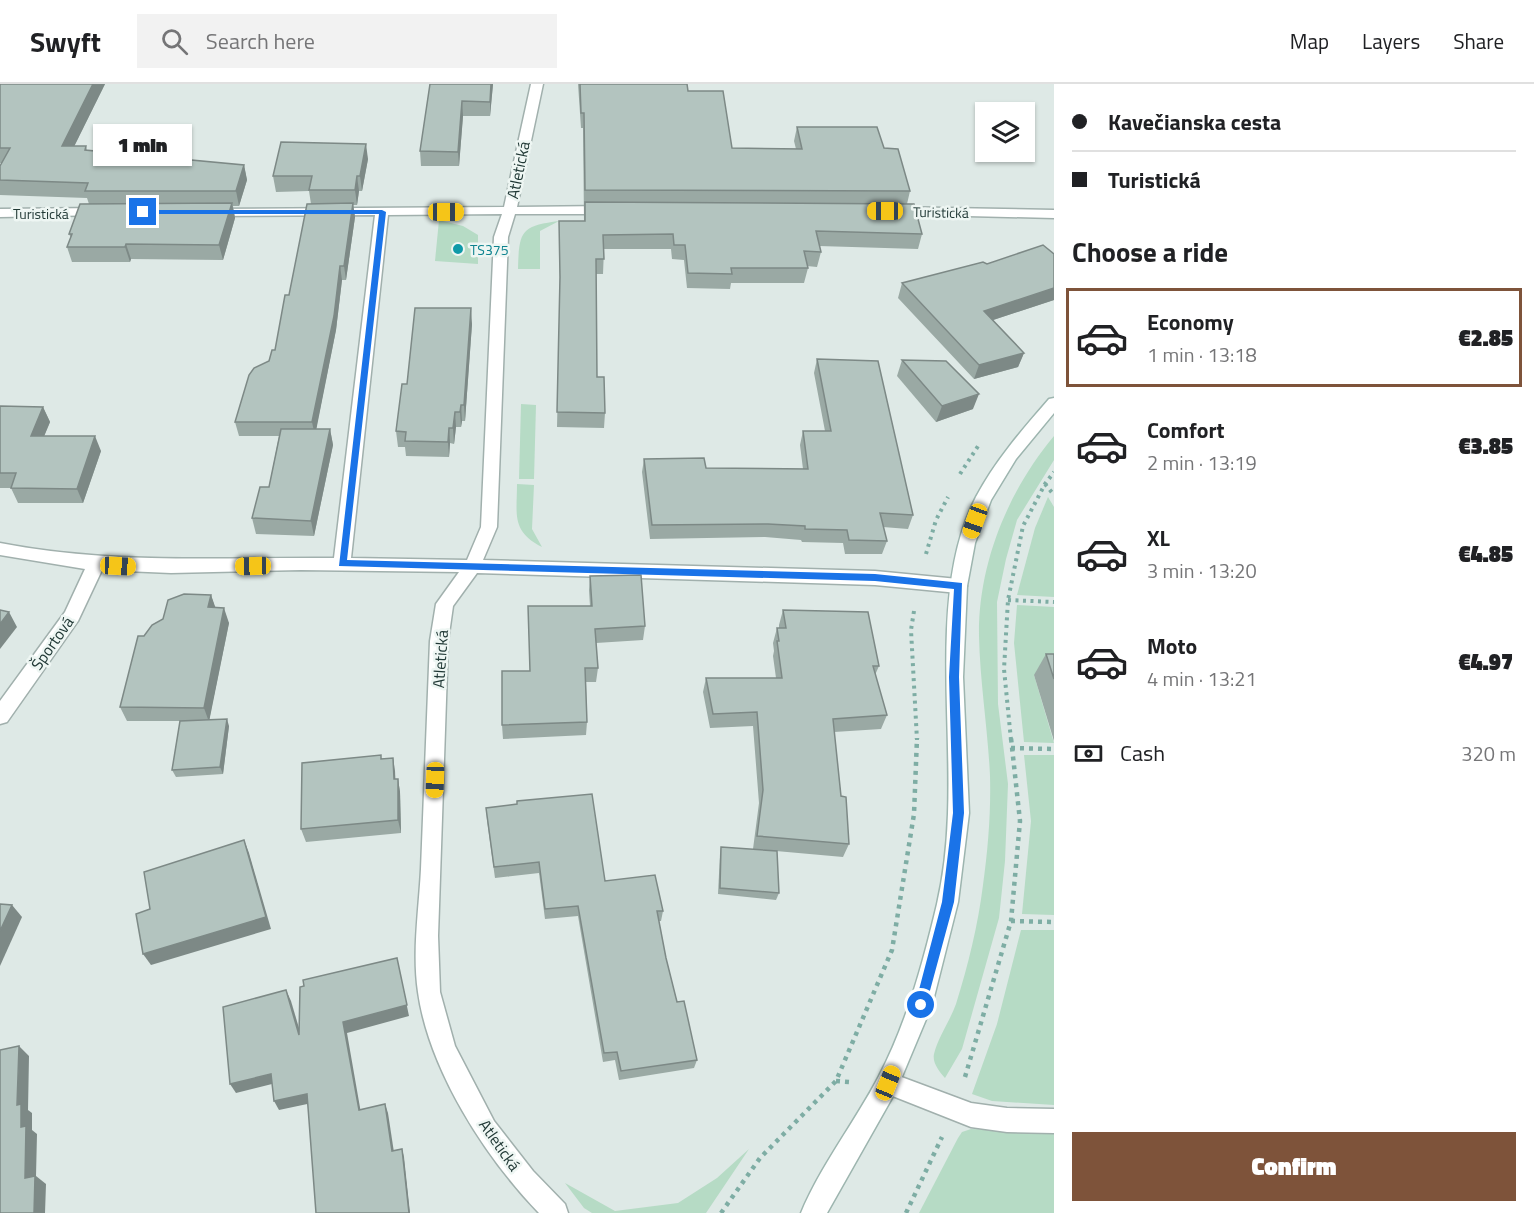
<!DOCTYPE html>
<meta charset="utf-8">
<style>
body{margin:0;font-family:"Titillium Web",sans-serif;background:#f2f2f2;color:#202124;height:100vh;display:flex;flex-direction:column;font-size:22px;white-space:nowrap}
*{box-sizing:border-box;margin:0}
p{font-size:20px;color:#757577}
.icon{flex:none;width:33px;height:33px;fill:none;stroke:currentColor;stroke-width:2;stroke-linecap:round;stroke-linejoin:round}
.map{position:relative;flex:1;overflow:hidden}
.sheet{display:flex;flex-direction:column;background:#fff;width:480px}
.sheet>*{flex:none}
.hud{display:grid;align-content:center;height:132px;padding:0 18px;background:#fff}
.buttons{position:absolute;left:975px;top:18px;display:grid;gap:12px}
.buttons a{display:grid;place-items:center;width:60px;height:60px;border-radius:0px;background:#fff;box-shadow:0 2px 4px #0004;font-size:30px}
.end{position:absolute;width:27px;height:27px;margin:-14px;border:8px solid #1a73e8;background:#fff;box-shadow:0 0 0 3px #fff}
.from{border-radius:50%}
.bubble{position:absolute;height:42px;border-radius:0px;background:#fff;box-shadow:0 2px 4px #0004;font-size:20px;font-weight:800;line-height:42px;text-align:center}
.car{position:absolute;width:18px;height:36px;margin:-18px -9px;border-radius:8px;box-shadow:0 0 4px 2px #0007;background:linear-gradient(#f5c518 24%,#345 0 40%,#f5c518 0 76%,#345 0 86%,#f5c518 0)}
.hud b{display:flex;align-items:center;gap:21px;height:57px;font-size:22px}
.hud b+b{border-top:2px solid #e0e0e0}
.hud i{width:15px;height:15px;background:#202124}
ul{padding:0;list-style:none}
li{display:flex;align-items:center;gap:18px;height:99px;margin:0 12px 9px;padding:0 6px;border:3px solid transparent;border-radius:0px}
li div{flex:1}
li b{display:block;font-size:22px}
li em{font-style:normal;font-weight:800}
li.current{border-color:#7e533a}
li>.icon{width:54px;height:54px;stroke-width:1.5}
h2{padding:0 18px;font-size:27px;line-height:72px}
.pay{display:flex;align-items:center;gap:15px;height:66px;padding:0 18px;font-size:22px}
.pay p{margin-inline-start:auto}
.action{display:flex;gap:12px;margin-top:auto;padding:12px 18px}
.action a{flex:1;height:69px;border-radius:0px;background:#7e533a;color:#fff;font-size:24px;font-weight:800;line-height:69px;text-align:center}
header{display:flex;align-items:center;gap:36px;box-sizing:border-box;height:84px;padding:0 30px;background:#fff;border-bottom:2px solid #e0e0e0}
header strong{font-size:28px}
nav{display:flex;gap:33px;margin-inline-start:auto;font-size:21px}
.search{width:420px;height:54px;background:#f2f2f2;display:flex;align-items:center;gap:15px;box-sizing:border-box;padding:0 21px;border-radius:0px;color:#757577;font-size:22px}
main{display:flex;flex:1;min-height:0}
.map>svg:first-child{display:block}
.green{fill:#b6dbc5}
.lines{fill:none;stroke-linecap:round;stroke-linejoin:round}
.street-casing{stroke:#a1b0ad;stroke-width:3}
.secondary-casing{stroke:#9db5af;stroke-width:3}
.path-far1{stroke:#7eada4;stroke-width:4;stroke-dasharray:3 4.5;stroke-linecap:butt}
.path{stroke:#7eada4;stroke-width:4.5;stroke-dasharray:4 5;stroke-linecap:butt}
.street{fill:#fff;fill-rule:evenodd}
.secondary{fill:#fff;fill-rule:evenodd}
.wall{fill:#9aa9a4}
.shaded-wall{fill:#7d8986}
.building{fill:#b3c4bf;stroke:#7d8986;stroke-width:1.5}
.route{fill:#1a73e8}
.culture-dot{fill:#0f9aa8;stroke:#eef6f3;stroke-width:2}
.labels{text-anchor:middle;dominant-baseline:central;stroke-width:5;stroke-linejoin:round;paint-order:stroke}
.far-street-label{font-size:14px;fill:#203835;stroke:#eef6f3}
.far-culture-label{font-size:14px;fill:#0d838f;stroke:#eef6f3;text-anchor:start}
.street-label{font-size:16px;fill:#203835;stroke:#eef6f3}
</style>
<header>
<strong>Swyft</strong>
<div class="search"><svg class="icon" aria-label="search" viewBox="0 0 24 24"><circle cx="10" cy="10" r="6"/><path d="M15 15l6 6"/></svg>Search here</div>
<nav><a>Map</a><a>Layers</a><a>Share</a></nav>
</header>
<main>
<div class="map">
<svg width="1054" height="1129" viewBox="0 0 1054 1129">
<rect width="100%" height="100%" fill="#dee9e6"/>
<g class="green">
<polygon points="439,136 463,142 478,151 478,180 435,177"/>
<path d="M 559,137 L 540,147 L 540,185 L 518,185 C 519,147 521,142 559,137 Z"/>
<polygon points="521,320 536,321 534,395 519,395"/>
<path d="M 1054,352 L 1054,376 L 1017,436 L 1006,475 L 997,518 L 998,620 L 1008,700 L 1005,777 L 999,834 L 962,965 L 945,994 C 940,988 932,979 934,970 C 938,953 950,937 956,920 C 968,882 978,841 983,801 C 988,765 991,729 990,692 C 988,646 980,599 979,552 C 978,480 1008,407 1054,352 Z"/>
<path d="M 517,400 L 534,401 L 532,445 L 542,463 C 511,447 517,431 517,400 Z"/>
<polygon points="1048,413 1054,423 1054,513 1017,511 1035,444"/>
<polygon points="1017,521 1054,523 1054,591 1034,591 1054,659 1024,658 1014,559"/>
<polygon points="1024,671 1054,671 1054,831 1022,830 1031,737"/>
<polygon points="1021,846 1054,846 1054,1021 992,1017 972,1010 997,940"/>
<polygon points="971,1045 1054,1048 1054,1129 919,1129 958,1054 962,1048"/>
<polygon points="749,1065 706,1129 592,1129 584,1124 565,1099 615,1127 678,1119 717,1094"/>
</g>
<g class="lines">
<defs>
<g id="street">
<path d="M 531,0 L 543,0 L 517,123 L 608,122 L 614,126 L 608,130 L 515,130 L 508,153 L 497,443 L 483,476 L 875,487 L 958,495 L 964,497 L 967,502 L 964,507 L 958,509 L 875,501 L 477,489 L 453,522 L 448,557 L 438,852 L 440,908 L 455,962 L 494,1037 L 533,1087 L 565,1120 L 568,1129 L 539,1129 C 485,1073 429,986 418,908 C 412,868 419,825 421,785 C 424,709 427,633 430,557 L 436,520 L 459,488 L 301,486 L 171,489 L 102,486 L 78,537 L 7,638 L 0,640 L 0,617 L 65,528 L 85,485 L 0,471 L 0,459 C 113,481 220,473 334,474 L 375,131 L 210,132 L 204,128 L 205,125 L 504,123 ZM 502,130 L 494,153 L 481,443 L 467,476 L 351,474 L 388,131 Z"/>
<polygon points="891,123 1054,126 1054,134 886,130 885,127 886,124"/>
<polygon points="101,124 106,125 107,128 106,131 0,133 0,125"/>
<polygon points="888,988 971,1019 1007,1024 1054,1025 1054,1049 1007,1048 971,1043 880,1007 877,999 880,991"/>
</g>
<path id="secondary" d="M 1054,314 L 1054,329 L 1016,375 L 991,416 L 975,459 L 967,502 L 963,593 L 969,729 L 958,818 L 932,921 L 896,1007 L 827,1129 L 801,1129 C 821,1081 855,1038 879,992 C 907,938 923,879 937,820 C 958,730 943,636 947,545 C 949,500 955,454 976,413 C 995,377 1022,346 1049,315 Z"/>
</defs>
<use href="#street" class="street-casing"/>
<use href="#secondary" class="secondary-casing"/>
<g class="path-far1">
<polyline points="960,390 980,359"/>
<polyline points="1045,400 1054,411"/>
<polyline points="926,470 936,436 948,413"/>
<polyline points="1008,516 1054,518"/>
<polyline points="914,527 911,546 917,656"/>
<polyline points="1011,656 1004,585 1008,516 1023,442 1045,400 1054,388"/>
</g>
<g class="path">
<polyline points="1011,664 1054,665"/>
<polyline points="1011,837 1054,838"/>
<polyline points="965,993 1011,837 1020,737 1011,654"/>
<polyline points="836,997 850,998"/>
<polyline points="721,1129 760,1074 836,997 892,866 914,730 917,654"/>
<polyline points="906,1129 942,1053"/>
</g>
<use href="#street" class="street"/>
<use href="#secondary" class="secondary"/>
</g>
<g class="wall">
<polygon points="0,0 105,0 74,62 86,62 87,66 244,81 247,96 239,122 233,122 235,134 223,176 131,175 130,178 72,178 67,163 71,154 69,150 89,120 87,114 0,111 0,82 2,79 0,79"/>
<polygon points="430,0 493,0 490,32 463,32 459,82 421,82 420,67"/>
<polygon points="578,0 687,0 688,7 732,64 796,65 794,57 797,43 884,64 910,107 907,120 922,150 918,165 819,162 821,168 817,183 807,182 808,184 804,199 731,199 730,205 687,204 684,176 672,175 671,165 604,165 603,190 596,190 597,293 605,329 604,344 557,343 560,208 559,137 584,137 583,44 581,44"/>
<polygon points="368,75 362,107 359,107 357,121 353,121 355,133 346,196 342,196 336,246 316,345 330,345 333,361 314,452 256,450 252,434 269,403 279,352 239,352 235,338 275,266 289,211 311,120 309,107 276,108 273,92"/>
<polygon points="1054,170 1054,216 993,236 1024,269 1018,283 974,295 898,214 902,199 987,180"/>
<polygon points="472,240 465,337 462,337 461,343 456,343 454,360 450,359 449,373 406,372 405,363 398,363 396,347 407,300"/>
<polygon points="817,275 913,431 908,445 883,443 887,457 882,470 845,470 843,459 802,458 801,456 765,453 650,455 642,388 644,375 706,384 803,385 800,361 803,347 825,347 814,289"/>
<polygon points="902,276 973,325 936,338 897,292"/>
<polygon points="0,322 43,323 50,338 44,352 101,367 83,419 18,419 11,404 0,404"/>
<polygon points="590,492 645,542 643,556 596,559 598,584 596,598 586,598 587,638 586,651 503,655 502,641 530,587 528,522 590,522 589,506"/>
<polygon points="211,511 215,524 229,539 209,636 229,642 223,690 176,693 172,686 180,637 127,637 120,623 144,552"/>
<polygon points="783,526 879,582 875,591 887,631 881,645 834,648 841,712 849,760 843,773 753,765 759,719 753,642 710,644 703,608 706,594 776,594 773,572 774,567 773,559 777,544 779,544 779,541"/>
<polygon points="1046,570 1054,570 1054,657 1034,591"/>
<polygon points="393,674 395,695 398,695 400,708 401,749 306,758 301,745 381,675"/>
<polygon points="486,724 605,797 663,827 661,837 659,837 666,874 677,918 697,976 694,984 619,996 615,976 603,978 578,832 545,835 539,789 495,794 487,736"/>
<polygon points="721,763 779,809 776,816 718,810 720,770"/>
</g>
<g class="shaded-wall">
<polygon points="93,0 105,0 67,77 62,62"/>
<polygon points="491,0 493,0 490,32 490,18"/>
<polygon points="462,17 463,32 459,82 458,68"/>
<polygon points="366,60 368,75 362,107 360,92"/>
<polygon points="244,81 247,96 239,122 236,107"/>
<polygon points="357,92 359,107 357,121 355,106"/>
<polygon points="232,119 235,134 223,176 219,161"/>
<polygon points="353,119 355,133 346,196 344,182"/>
<polygon points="126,160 131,175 130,178 125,163"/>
<polygon points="340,182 342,196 336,246 315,352 312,338"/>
<polygon points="1054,204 1054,216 978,241 984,227"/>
<polygon points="471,224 472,240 465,337 464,321"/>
<polygon points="1024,269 1018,283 974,295 979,281"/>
<polygon points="979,310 973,325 936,338 942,322"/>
<polygon points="461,321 462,337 461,343 460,328"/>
<polygon points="43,323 50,338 38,367 31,352"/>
<polygon points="455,328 456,343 454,360 453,344"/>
<polygon points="449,344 450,359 449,373 448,358"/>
<polygon points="330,345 333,361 314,452 311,437"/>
<polygon points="95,352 101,367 83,419 77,405"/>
<polygon points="211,511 216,525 208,523"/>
<polygon points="224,524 229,539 209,638 204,624"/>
<polygon points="9,528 17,543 0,565 0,540"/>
<polygon points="227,635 229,642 223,690 220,683"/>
<polygon points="393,674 395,687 396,708 394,695"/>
<polygon points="398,695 400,708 401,749 398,736"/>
<polygon points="244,756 249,769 271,845 151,881 143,870"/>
<polygon points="12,821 22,833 0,882 0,847"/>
<polygon points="397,874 409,932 347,949 362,1035 359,1026 343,938"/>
<polygon points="286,906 291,917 304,961 299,951"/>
<polygon points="19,962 29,972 28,1026 32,1029 32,1046 37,1050 36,1092 46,1100 45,1129 34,1129 25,1094 21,1043 17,1021"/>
<polygon points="271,990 276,999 236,1009 230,1000"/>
<polygon points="307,1010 312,1019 279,1026 274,1017"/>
<polygon points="385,1020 388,1029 395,1075 392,1067"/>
<polygon points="402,1065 404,1073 410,1129 409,1129"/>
</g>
<g class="building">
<polygon points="0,0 93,0 62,62 86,62 85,66 244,81 236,107 85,107 88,99 0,96 0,82 10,64 0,64"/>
<polygon points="430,0 491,0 490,18 462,17 458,68 420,67"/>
<polygon points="580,0 687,0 688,7 723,7 732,64 802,65 797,43 877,43 884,64 898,65 910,107 585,106 584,29 581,29"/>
<polygon points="281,58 366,60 360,92 357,92 355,106 309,106 312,92 273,92"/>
<polygon points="585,118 914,120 922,150 816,147 821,168 804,167 808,184 731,184 732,190 688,189 685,161 674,161 673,150 603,151 604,175 596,175 597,293 604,293 605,329 557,328 560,193 559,137 585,137"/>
<polygon points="232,119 219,161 126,160 125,163 67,163 72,150 69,150 80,120"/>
<polygon points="353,119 344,182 340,182 334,232 312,338 235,338 249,291 254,284 269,277 272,266 275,266 285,211 289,211 307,120"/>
<polygon points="1043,161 1054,170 1054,204 984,227 1024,269 979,281 902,199 983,178 987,180"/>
<polygon points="415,224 471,224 464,321 461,321 460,328 455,328 453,344 449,344 448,358 405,357 406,348 396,347 402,300 407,300"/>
<polygon points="817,275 878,277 913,431 880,429 887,457 849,456 847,446 805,445 805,442 768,440 652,441 644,375 704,374 706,384 808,385 803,347 831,347"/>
<polygon points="902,276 946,277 979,310 942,322"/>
<polygon points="0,322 43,323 31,352 95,352 77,405 11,404 16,389 0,389"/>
<polygon points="281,345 330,345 311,437 252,434 260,403 269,403"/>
<polygon points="641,491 645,542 595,545 598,584 585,584 587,638 502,641 502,587 530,587 528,522 592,522 590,492"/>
<polygon points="184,510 211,511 208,523 224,524 204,624 120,623 138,552 144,552 152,541 163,535 168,516"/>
<polygon points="0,526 9,528 0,540"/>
<polygon points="783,526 868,528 879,582 873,582 887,631 833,635 841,712 846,713 849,760 757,752 763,706 757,628 713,630 706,594 782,594 777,557 779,557 777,544 786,544"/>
<polygon points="1046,570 1054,570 1054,595"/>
<polygon points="227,635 220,683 172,686 180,637"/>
<polygon points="381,671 381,675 393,674 394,695 398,695 398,736 301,745 302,679"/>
<polygon points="592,710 605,797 655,791 663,827 657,827 666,874 677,918 684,917 697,976 621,987 617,968 604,969 578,822 545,825 539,778 494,783 486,724 517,720 517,717"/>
<polygon points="244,756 266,833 143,870 136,830 150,825 144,788"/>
<polygon points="721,763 777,767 779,809 720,804"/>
<polygon points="0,820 12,821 0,847"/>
<polygon points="397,874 407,921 343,938 359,1026 385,1020 392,1067 402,1065 409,1129 316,1129 307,1010 274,1017 271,990 230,1000 223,923 286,906 299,951 300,903 304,902 303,896"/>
<polygon points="19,962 17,1021 21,1020 21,1043 26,1042 25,1094 35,1092 34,1129 0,1129 0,966"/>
</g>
<polygon class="route" points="143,126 382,126 386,128 347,476 875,490 962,499 959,593 964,729 954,818 925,925 921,926 915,921 942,818 953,729 949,593 954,505 875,497 339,482 379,130 141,130"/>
<circle class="culture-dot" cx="458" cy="165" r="6"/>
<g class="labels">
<g class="far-street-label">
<text transform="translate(941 128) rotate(1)">Turistická</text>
<text x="41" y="129">Turistická</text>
</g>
<g class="far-culture-label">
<text x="470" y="165">TS375</text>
</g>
<g class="street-label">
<text transform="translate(518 86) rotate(-78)">Atletická</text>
<text transform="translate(52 559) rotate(-55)">Športová</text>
<text transform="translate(440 575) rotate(-86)">Atletická</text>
<text transform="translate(500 1061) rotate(55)">Atletická</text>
</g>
</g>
</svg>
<div class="buttons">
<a><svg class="icon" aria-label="layers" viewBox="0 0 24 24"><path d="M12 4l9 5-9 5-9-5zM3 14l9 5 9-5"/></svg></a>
</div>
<i class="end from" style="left:921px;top:921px"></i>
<i class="end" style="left:143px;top:128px"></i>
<div class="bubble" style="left:93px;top:40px;width:99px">1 min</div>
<i class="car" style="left:885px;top:127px;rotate:270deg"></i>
<i class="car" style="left:446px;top:128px;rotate:90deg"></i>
<i class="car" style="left:975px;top:437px;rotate:200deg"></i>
<i class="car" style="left:118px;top:482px;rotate:93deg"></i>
<i class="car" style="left:253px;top:482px;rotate:269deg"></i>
<i class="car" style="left:435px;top:696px;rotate:182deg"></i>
<i class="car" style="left:888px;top:999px;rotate:22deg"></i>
</div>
<section class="sheet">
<div class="hud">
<b><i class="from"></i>Kavečianska cesta</b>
<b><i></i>Turistická</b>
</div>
<h2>Choose a ride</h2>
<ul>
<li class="current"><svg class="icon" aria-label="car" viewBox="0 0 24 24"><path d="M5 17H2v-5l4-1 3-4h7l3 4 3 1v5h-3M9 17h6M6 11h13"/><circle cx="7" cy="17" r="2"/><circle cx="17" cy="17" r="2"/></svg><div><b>Economy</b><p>1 min · 13:18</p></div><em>€2.85</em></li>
<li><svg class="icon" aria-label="car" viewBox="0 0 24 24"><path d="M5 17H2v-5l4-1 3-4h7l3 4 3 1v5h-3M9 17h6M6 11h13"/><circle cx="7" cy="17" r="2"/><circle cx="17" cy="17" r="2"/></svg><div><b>Comfort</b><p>2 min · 13:19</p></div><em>€3.85</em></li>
<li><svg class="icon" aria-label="car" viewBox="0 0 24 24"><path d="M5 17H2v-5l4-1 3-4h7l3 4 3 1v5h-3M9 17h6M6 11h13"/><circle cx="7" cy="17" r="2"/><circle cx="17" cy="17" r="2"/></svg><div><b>XL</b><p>3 min · 13:20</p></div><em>€4.85</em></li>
<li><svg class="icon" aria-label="car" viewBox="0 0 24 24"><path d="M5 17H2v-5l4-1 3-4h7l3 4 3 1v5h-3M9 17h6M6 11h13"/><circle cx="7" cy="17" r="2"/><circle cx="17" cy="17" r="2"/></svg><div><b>Moto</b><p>4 min · 13:21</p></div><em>€4.97</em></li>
</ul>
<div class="pay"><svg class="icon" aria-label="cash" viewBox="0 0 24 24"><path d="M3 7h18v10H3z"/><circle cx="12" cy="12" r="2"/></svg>Cash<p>320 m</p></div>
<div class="action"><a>Confirm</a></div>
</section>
</main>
